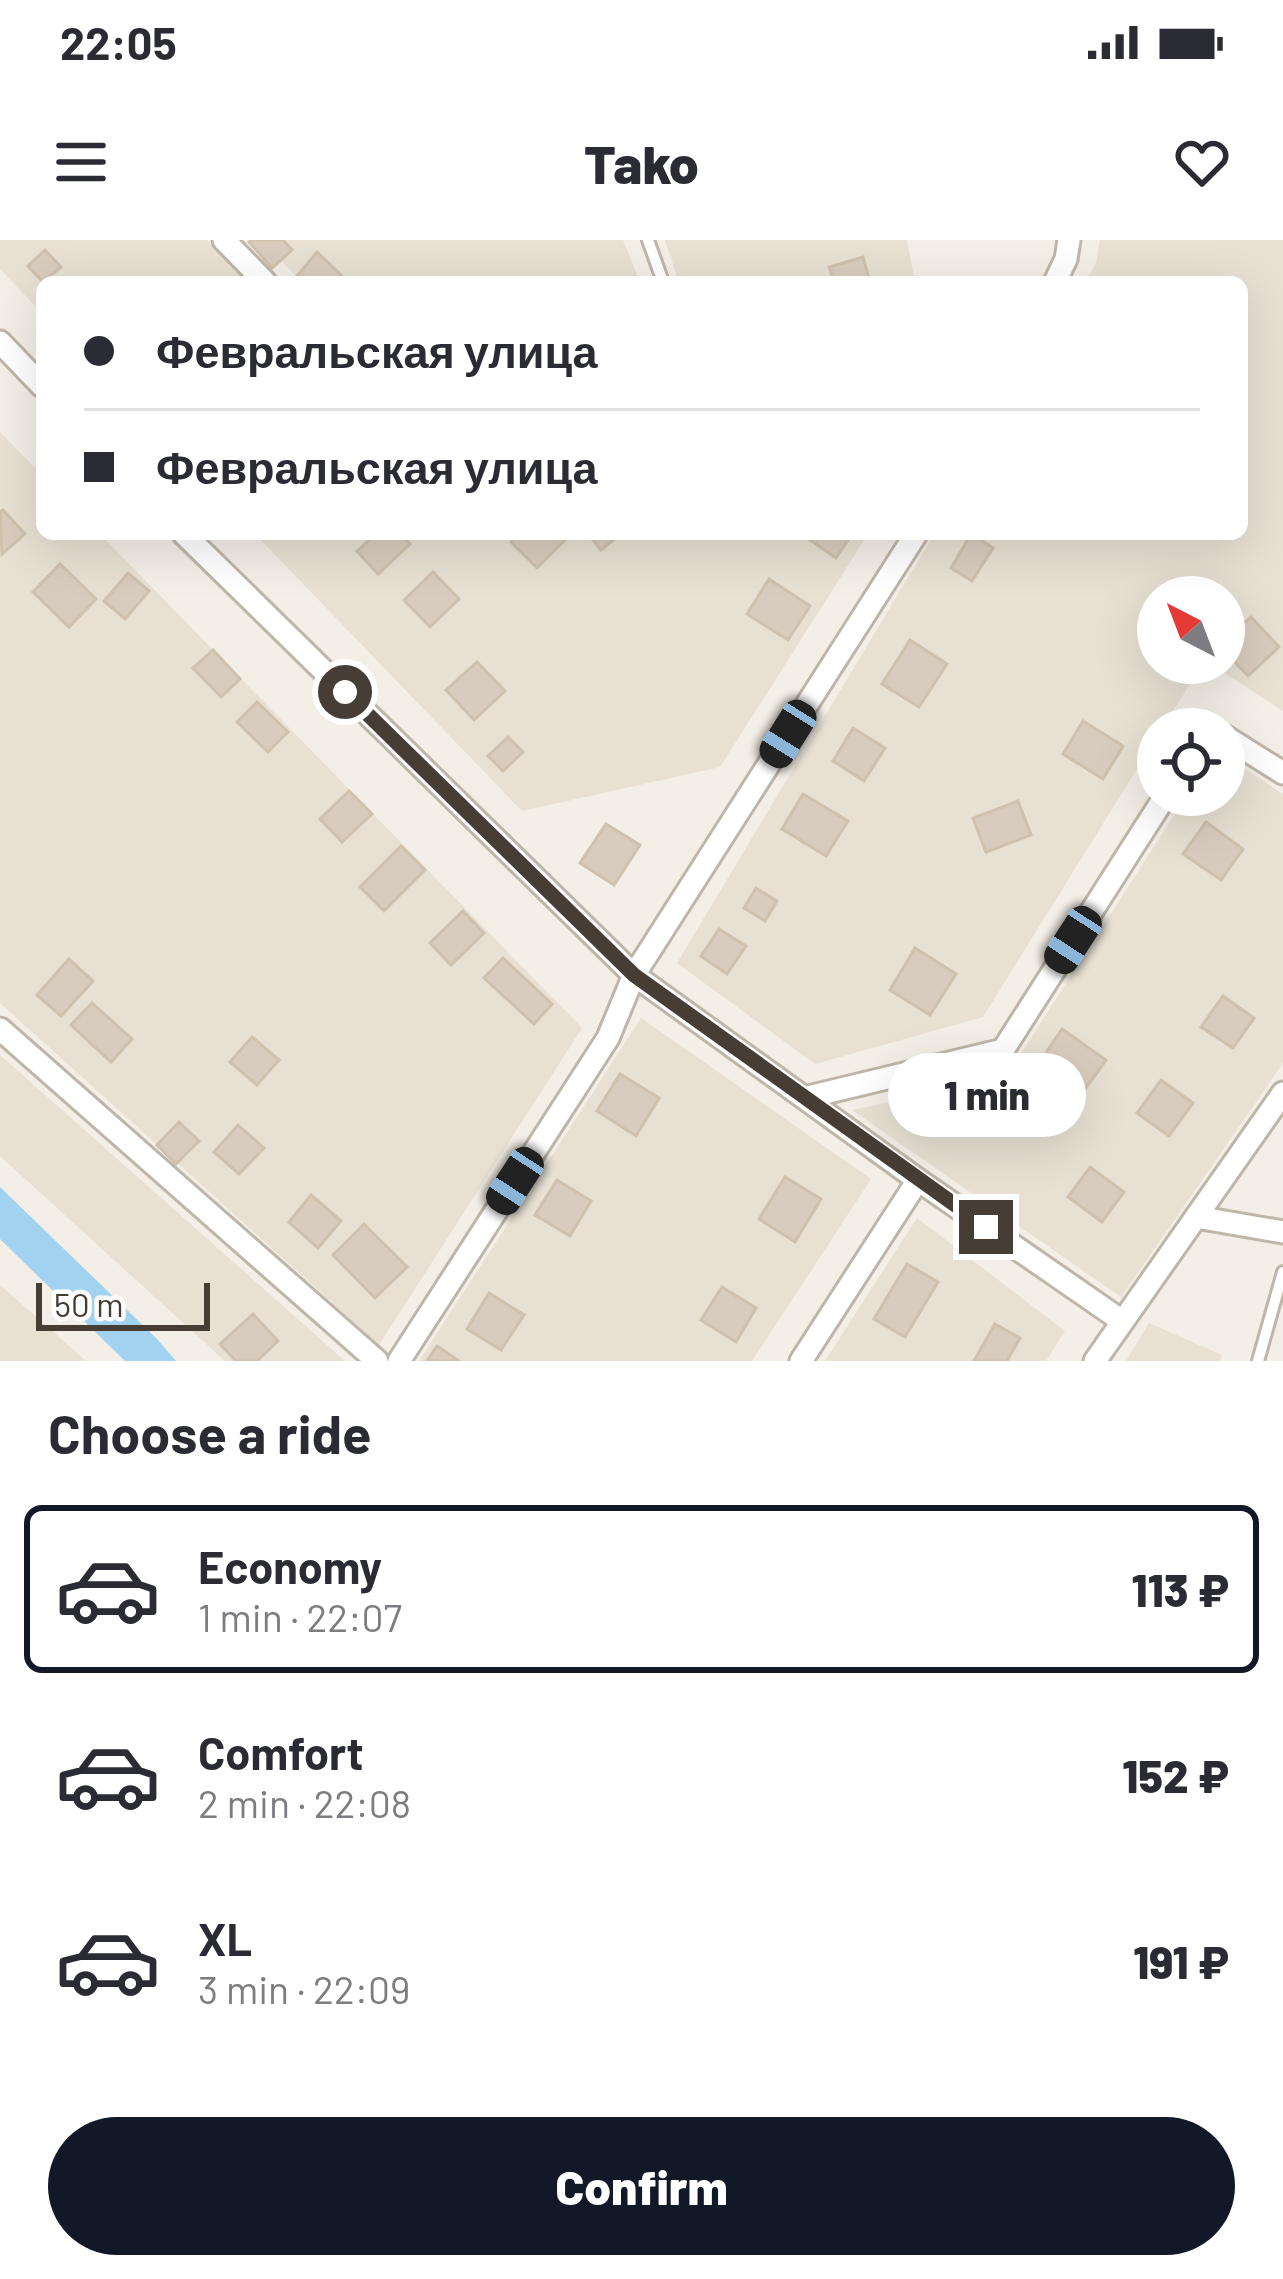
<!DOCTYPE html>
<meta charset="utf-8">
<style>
body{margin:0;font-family:Barlow,sans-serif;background:#f7f7f7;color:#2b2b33;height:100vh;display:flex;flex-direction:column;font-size:45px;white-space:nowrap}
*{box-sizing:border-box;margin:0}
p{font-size:39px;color:#7c7c81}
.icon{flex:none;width:66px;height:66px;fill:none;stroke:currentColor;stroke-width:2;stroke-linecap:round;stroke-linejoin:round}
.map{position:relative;height:1121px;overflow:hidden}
.sheet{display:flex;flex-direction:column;background:#fff;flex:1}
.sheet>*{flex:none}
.hud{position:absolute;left:36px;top:36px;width:1212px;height:264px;border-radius:18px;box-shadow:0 12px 48px #0002;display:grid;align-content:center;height:264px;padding:0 48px;background:#fff}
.needle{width:78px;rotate:318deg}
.controls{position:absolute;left:1137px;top:336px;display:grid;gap:24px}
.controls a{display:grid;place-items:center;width:108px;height:108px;border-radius:50%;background:#fff;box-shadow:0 12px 48px #0002;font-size:60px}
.scale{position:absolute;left:36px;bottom:30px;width:174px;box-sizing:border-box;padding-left:12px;border:6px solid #463e35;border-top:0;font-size:33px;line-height:42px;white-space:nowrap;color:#463e35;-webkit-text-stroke:9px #fff;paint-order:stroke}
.end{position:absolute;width:54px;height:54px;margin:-27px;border:15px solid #463e35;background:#fff;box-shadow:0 0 0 6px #fff}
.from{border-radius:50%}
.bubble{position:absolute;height:84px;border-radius:42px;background:#fff;box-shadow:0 12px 48px #0002;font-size:39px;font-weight:800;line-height:84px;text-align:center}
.car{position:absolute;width:36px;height:72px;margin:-36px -18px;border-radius:15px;box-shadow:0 0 9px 3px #0007;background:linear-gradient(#222 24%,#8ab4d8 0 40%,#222 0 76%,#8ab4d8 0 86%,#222 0)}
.hud b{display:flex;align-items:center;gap:42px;height:114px;font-size:45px}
.hud b+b{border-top:3px solid #e1e1e2}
.hud i{width:30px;height:30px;background:#2b2b33}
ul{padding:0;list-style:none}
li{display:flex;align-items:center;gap:36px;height:168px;margin:0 24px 18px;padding:0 24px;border:6px solid transparent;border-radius:18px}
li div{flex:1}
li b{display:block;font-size:45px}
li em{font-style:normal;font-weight:800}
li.current{border-color:#111827}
li>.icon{width:108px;height:108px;stroke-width:1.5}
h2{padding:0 48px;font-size:54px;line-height:144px}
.button{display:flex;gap:24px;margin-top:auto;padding:24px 48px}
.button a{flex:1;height:138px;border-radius:72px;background:#111827;color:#fff;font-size:48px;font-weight:800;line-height:138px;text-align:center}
.status{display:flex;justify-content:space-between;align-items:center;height:84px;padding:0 60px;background:#fff;direction:ltr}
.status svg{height:33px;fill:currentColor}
header{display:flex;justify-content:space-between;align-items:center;height:156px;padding:0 48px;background:#fff;font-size:54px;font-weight:800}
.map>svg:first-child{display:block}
.residential{fill:#e7e0d3}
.water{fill:#a1d3f1}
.building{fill:#d8ccbe;stroke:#cfc1ae;stroke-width:3}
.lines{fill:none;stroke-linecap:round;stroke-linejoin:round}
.lane-casing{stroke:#beb6a8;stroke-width:16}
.street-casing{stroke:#beb6a8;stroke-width:27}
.lane{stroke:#fff;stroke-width:10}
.street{stroke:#fff;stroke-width:21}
.route{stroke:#463e35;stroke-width:15}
</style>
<div class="status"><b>22:05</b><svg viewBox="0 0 49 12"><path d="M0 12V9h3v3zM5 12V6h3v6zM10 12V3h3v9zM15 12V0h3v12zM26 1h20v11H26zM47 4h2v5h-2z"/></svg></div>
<header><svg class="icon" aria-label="menu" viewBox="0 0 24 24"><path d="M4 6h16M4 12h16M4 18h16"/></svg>Tako<svg class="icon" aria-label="heart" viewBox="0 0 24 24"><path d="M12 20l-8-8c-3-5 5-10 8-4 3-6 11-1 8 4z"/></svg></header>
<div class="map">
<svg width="1283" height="1121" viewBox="0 0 1283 1121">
<rect width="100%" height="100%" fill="#f3eee6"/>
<g class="residential">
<polygon points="0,0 207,0 248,42 42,42 42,73 0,29"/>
<polygon points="261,0 623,0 640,42 302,42"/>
<polygon points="665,0 907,0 915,42 679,42"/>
<polygon points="1100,0 1283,0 1283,471 1209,423 1224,423 1224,357 1158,357 1158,423 1203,423 1162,489 1158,489 1158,495 983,777 815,824 677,723 934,294 1242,294 1242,42 1085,42 1096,23"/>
<polygon points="0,192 42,235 42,294 100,294 582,788 379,1105 0,763"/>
<polygon points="255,294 868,294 720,527 522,571"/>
<polygon points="1224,515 1283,554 1283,823 1121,1057 852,870 1006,837 1187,555 1224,555"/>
<polygon points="641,778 871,939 752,1121 419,1121"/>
<polygon points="0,815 345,1121 225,1121 0,916"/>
<polygon points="917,978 1065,1091 1046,1121 825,1121"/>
<polygon points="0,1045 86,1121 0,1121"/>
<polygon points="1149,1083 1222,1115 1220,1121 1126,1121"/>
</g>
<polygon class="water" points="0,947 157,1099 176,1121 125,1121 0,999"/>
<g class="building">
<polygon points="252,0 283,0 292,10 272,28 249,2"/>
<polygon points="45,10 61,27 43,42 28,26"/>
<polygon points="317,12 341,35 335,42 292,42"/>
<polygon points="863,17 870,42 834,42 829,27"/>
<polygon points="3,270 25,294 2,314 0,272"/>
<polygon points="376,294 401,294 410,304 378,334 357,311"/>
<polygon points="519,294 559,294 565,300 537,328 511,302"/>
<polygon points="588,294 621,294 601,310"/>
<polygon points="810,294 852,294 836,318 807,298"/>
<polygon points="971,294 993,308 972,341 951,328"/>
<polygon points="60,324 96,359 69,387 33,352"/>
<polygon points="433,332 459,359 430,387 404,360"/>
<polygon points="128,333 149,351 125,379 104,361"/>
<polygon points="769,339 810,366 788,400 747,374"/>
<polygon points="1251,377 1279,407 1248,436 1224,411 1224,402"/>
<polygon points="910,400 947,424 919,467 882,444"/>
<polygon points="213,410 240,439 221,457 193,428"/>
<polygon points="477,422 505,451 474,480 446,450"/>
<polygon points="257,462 288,492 268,512 237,482"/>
<polygon points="1083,481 1123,506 1103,539 1063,514"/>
<polygon points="853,488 885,508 864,541 833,521"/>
<polygon points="508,497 523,512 503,531 488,516"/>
<polygon points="349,551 372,574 342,602 320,579"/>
<polygon points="803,554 848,581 826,616 782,589"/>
<polygon points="1018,561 1031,595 986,612 973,578"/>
<polygon points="1206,582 1243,609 1221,640 1183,614"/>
<polygon points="606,584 640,605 614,645 580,623"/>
<polygon points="401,606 425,630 384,671 360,647"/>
<polygon points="756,648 777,661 765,681 744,668"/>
<polygon points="463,671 484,693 451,725 430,703"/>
<polygon points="719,689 746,706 727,734 701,716"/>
<polygon points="915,708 956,734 930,775 890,750"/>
<polygon points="503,718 552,764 534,784 484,738"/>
<polygon points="69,719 93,741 61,776 37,755"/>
<polygon points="1223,756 1254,778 1233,808 1201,787"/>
<polygon points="92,763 132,799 111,822 71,785"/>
<polygon points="1062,789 1106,820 1080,856 1037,826"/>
<polygon points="252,797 279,820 257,845 230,822"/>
<polygon points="620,834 659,858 636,896 597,871"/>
<polygon points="1161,840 1193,863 1169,896 1137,873"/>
<polygon points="179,882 199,901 176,924 157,905"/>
<polygon points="238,885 264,908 239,934 214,912"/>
<polygon points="1090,927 1124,952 1102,982 1068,957"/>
<polygon points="785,937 821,959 795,1002 759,979"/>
<polygon points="557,940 591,961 570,996 535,975"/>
<polygon points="311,955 341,981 318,1008 289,982"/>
<polygon points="364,984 407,1027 375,1058 333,1015"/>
<polygon points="907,1024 938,1042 905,1097 874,1079"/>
<polygon points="722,1047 756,1068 736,1102 701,1080"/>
<polygon points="489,1053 524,1075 501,1110 467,1089"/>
<polygon points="253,1074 278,1101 257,1121 236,1121 220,1104"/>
<polygon points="995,1084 1020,1098 1007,1121 974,1121"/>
<polygon points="437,1106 459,1121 427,1121"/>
</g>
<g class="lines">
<defs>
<g id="lane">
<polyline points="648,0 663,42"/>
<polyline points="1258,1121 1283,1032"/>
</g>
<g id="street">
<polyline points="224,0 265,42"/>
<polyline points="1055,42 1066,19 1069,0"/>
<polyline points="0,102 42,146"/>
<polyline points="184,294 634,735 918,940 1122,1081"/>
<polyline points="1224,496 1283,533"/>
<polyline points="0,789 377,1121"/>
<polyline points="808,857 1003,810 1166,555"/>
<polyline points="1196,977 1283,992"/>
<polyline points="399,1121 608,798 634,735 916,294"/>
<polyline points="801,1121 918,940"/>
<polyline points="1095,1121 1283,853"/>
</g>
</defs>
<use href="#lane" class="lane-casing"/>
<use href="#street" class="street-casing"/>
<use href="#lane" class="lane"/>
<use href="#street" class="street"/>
</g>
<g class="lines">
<polyline class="route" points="345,452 634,735 986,987"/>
</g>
</svg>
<div class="controls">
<a><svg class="needle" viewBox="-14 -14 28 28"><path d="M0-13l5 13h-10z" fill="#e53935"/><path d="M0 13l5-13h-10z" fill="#7c7c81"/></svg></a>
<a><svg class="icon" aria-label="locate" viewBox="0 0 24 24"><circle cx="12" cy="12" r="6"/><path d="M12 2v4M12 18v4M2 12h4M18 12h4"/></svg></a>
</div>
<div class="scale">50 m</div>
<i class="end from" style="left:345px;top:452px"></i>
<i class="end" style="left:986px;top:987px"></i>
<div class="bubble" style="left:888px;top:813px;width:198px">1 min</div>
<i class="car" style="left:788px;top:494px;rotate:212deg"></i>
<i class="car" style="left:1073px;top:700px;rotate:213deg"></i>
<i class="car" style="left:515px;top:941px;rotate:213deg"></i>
<div class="hud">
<b><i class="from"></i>Февральская улица</b>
<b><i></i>Февральская улица</b>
</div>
</div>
<section class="sheet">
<h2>Choose a ride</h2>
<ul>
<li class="current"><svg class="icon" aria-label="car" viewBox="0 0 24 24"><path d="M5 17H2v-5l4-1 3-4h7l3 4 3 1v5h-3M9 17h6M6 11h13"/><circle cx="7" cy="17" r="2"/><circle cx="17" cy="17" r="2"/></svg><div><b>Economy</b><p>1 min · 22:07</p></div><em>113 ₽</em></li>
<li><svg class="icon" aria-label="car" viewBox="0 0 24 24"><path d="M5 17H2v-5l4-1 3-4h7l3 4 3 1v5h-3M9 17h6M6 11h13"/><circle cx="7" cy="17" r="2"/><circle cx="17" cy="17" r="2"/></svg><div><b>Comfort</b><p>2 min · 22:08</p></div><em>152 ₽</em></li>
<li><svg class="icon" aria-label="car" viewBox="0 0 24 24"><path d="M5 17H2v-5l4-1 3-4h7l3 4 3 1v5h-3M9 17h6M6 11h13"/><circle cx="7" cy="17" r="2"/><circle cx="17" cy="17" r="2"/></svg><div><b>XL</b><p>3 min · 22:09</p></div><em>191 ₽</em></li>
</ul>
<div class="button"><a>Confirm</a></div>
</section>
